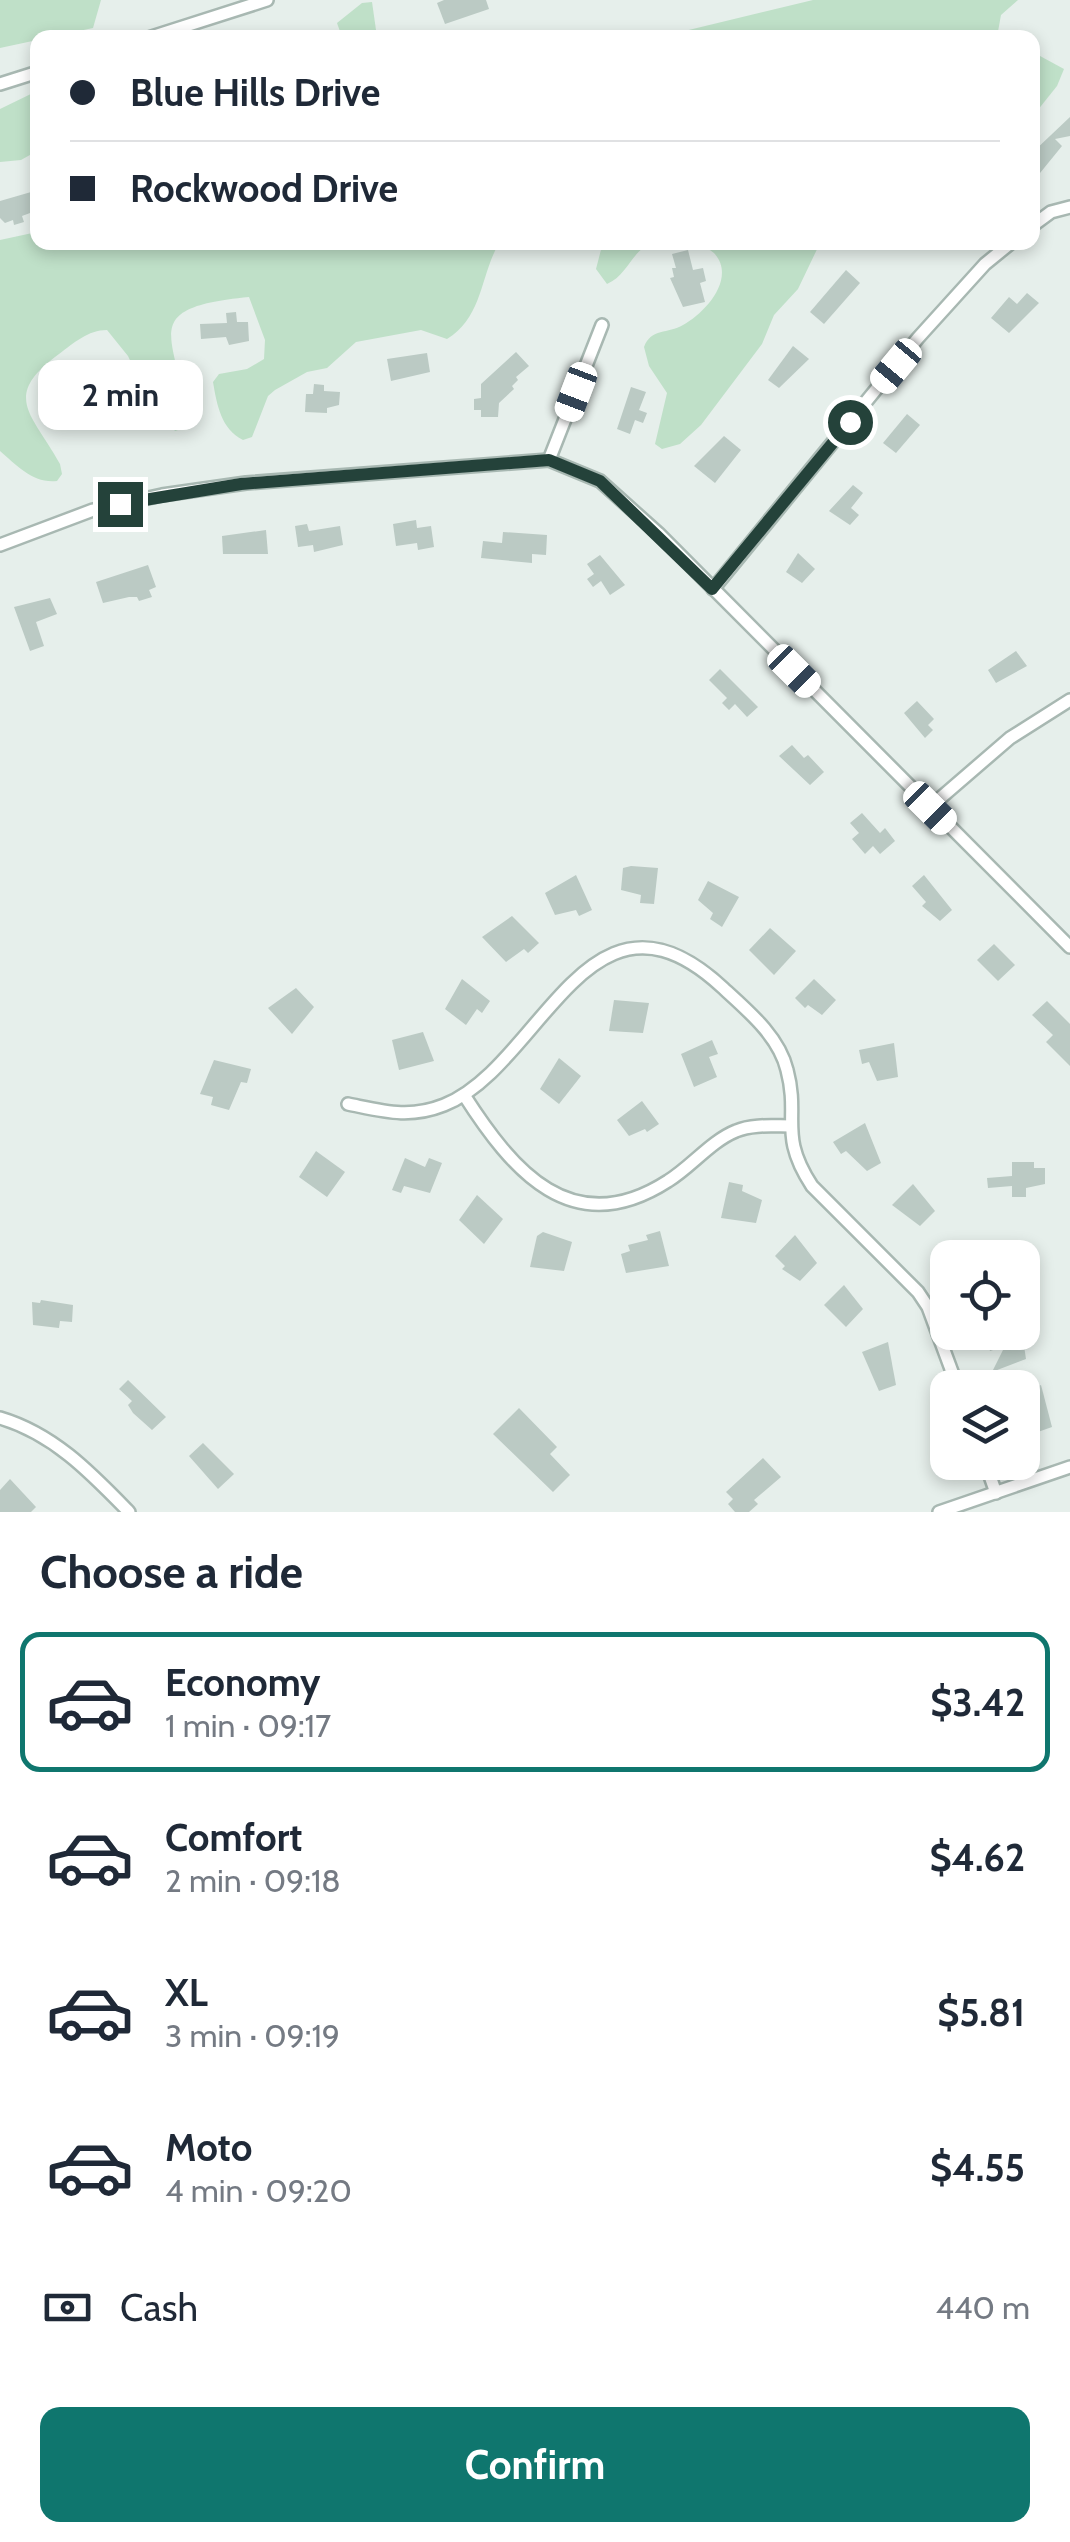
<!DOCTYPE html>
<meta charset="utf-8">
<style>
body{margin:0;font-family:Cabin,sans-serif;background:#f2f2f3;color:#1f2937;height:100vh;display:flex;flex-direction:column;font-size:38px;white-space:nowrap}
*{box-sizing:border-box;margin:0}
p{font-size:32px;color:#747a83}
.icon{flex:none;width:55px;height:55px;fill:none;stroke:currentColor;stroke-width:2;stroke-linecap:round;stroke-linejoin:round}
.map{position:relative;height:1512px;overflow:hidden}
.details{display:flex;flex-direction:column;background:#fff;flex:1}
.details>*{flex:none}
.guide{position:absolute;left:30px;top:30px;width:1010px;height:220px;border-radius:20px;box-shadow:0 5px 15px #0003;display:grid;align-content:center;height:220px;padding:0 40px;background:#fff}
.tools{position:absolute;left:930px;top:1240px;display:grid;gap:20px}
.tools a{display:grid;place-items:center;width:110px;height:110px;border-radius:20px;background:#fff;box-shadow:0 5px 15px #0003;font-size:50px}
.end{position:absolute;width:45px;height:45px;margin:-22px;border:12px solid #24423a;background:#fff;box-shadow:0 0 0 5px #fff}
.from{border-radius:50%}
.bubble{position:absolute;height:70px;border-radius:20px;background:#fff;box-shadow:0 5px 15px #0003;font-size:32px;font-weight:700;line-height:70px;text-align:center}
.car{position:absolute;width:30px;height:60px;margin:-30px -15px;border-radius:12px;box-shadow:0 0 8px 2px #0007;background:linear-gradient(#fff 24%,#345 0 40%,#fff 0 76%,#345 0 86%,#fff 0)}
.guide b{display:flex;align-items:center;gap:35px;height:95px;font-size:38px}
.guide b+b{border-top:2px solid #e0e1e3}
.guide i{width:25px;height:25px;background:#1f2937}
ul{padding:0;list-style:none}
li{display:flex;align-items:center;gap:30px;height:140px;margin:0 20px 15px;padding:0 20px;border:5px solid transparent;border-radius:20px}
li div{flex:1}
li b{display:block;font-size:38px}
li em{font-style:normal;font-weight:700}
li.on{border-color:#0f766e}
li>.icon{width:90px;height:90px;stroke-width:1.5}
h2{padding:0 40px;font-size:45px;line-height:120px}
.pay{display:flex;align-items:center;gap:25px;height:110px;padding:0 40px;font-size:38px}
.pay p{margin-inline-start:auto}
.primary-button{display:flex;gap:20px;margin-top:auto;padding:20px 40px}
.primary-button a{flex:1;height:115px;border-radius:20px;background:#0f766e;color:#fff;font-size:40px;font-weight:700;line-height:115px;text-align:center}
.map>svg:first-child{display:block}
.green{fill:#bfe0c8}
.building{fill:#bbcac4}
.lines{fill:none;stroke-linecap:round;stroke-linejoin:round}
.minor-casing{stroke:#a8b8b2;stroke-width:16}
.minor{stroke:#fff;stroke-width:11}
.route{stroke:#24423a;stroke-width:12}
</style>
<div class="map">
<svg width="1070" height="1512" viewBox="0 0 1070 1512">
<rect width="100%" height="100%" fill="#e6efeb"/>
<g class="green">
<polygon points="0,0 101,0 93,28 0,48"/>
<polygon points="813,0 1018,0 1001,15 997,37 614,37 668,35"/>
<polygon points="372,2 377,37 342,37 337,23 362,3"/>
<polygon points="1040,56 1064,69 1057,86 1033,116 1033,58"/>
<polygon points="37,91 37,151 21,160 0,162 0,109"/>
<path d="M 37,232 L 38,242 L 499,243 C 480,276 483,317 447,339 L 421,330 L 356,342 L 327,368 L 307,372 L 275,390 L 268,396 L 252,437 L 243,440 C 221,429 217,405 213,382 L 219,374 L 247,369 L 264,359 L 265,340 L 249,297 C 132,308 180,338 186,420 L 184,428 L 175,431 L 142,386 L 128,356 L 107,330 C 88,330 74,343 59,354 C 0,397 33,414 60,464 L 62,474 L 57,481 C 34,484 16,465 0,451 L 0,240 Z"/>
<path d="M 603,242 L 652,242 L 652,243 C 631,251 628,275 607,284 L 596,269 Z"/>
<path d="M 684,243 L 820,243 L 798,289 L 774,315 L 762,344 L 701,425 L 680,444 L 662,449 L 655,444 L 667,393 L 649,366 L 644,347 C 651,328 668,334 683,325 C 705,313 737,278 714,253 C 705,245 695,247 684,243 Z"/>
</g>
<g class="building">
<polygon points="444,0 486,0 489,9 445,24 437,3"/>
<polygon points="1070,117 1070,136 1055,139 1062,146 1040,173 1032,168 1032,153"/>
<polygon points="38,190 38,210 22,216 24,222 14,225 13,220 5,223 0,218 0,201"/>
<polygon points="688,250 693,270 703,268 706,281 700,283 705,302 683,307 670,278 674,277 672,268 676,268 672,254"/>
<polygon points="846,270 860,283 824,324 810,312"/>
<polygon points="1027,293 1039,303 1009,333 991,318 1009,297 1017,304"/>
<polygon points="236,312 237,322 248,322 249,341 229,345 226,337 201,339 200,324 227,323 226,313"/>
<polygon points="793,346 809,359 779,388 768,380"/>
<polygon points="516,352 529,366 516,377 518,380 512,386 514,389 499,403 498,417 481,417 481,410 474,410 474,399 481,398 481,384"/>
<polygon points="427,353 430,372 391,381 387,359"/>
<polygon points="104,360 113,378 91,389 88,384 75,391 67,377"/>
<polygon points="314,384 324,385 324,391 340,392 339,405 327,408 327,413 305,412 306,394 313,394"/>
<polygon points="631,387 646,392 639,410 647,413 643,423 635,420 630,434 617,429"/>
<polygon points="907,414 920,425 896,453 883,443"/>
<polygon points="724,436 741,450 715,483 694,466"/>
<polygon points="853,485 863,493 851,508 859,515 850,525 829,511"/>
<polygon points="416,520 417,528 431,526 434,547 418,550 417,543 396,546 393,524"/>
<polygon points="307,524 309,531 340,526 343,545 314,552 313,545 298,547 295,526"/>
<polygon points="266,530 268,554 223,554 222,536"/>
<polygon points="503,532 547,535 546,555 532,554 532,563 481,558 483,541 502,543"/>
<polygon points="798,553 815,569 802,583 786,572"/>
<polygon points="600,555 625,585 610,595 601,581 593,587 587,579 594,574 587,564"/>
<polygon points="148,565 156,587 149,590 152,597 139,601 137,597 129,597 103,603 96,582"/>
<polygon points="50,598 57,614 36,622 44,646 30,651 14,607"/>
<polygon points="1016,651 1027,666 996,683 988,670"/>
<polygon points="720,669 758,707 747,717 735,704 729,710 722,703 727,698 709,680"/>
<polygon points="917,701 934,719 928,725 933,730 925,738 904,713"/>
<polygon points="792,745 804,758 808,755 824,772 810,785 779,756"/>
<polygon points="862,813 880,833 885,828 895,841 880,854 873,846 865,854 852,839 859,833 850,823"/>
<polygon points="631,866 658,868 654,904 640,903 641,895 621,890 623,868"/>
<polygon points="576,875 592,910 579,916 576,910 555,915 545,893"/>
<polygon points="924,875 952,910 940,921 922,906 926,902 912,886"/>
<polygon points="708,881 739,897 722,927 710,919 713,913 698,900"/>
<polygon points="512,916 539,943 528,953 524,949 506,962 482,937"/>
<polygon points="770,928 796,951 774,975 749,950"/>
<polygon points="994,944 1015,965 998,981 977,960"/>
<polygon points="462,979 490,1001 482,1013 477,1009 466,1025 445,1009"/>
<polygon points="814,979 836,1000 822,1015 808,1005 805,1008 795,998"/>
<polygon points="296,988 314,1007 292,1034 268,1008"/>
<polygon points="614,1000 649,1003 643,1033 609,1031"/>
<polygon points="1047,1001 1070,1024 1070,1066 1046,1042 1053,1035 1032,1015"/>
<polygon points="423,1032 434,1061 399,1070 392,1040"/>
<polygon points="712,1040 718,1054 709,1057 717,1077 694,1087 681,1054"/>
<polygon points="894,1043 898,1077 877,1081 869,1062 862,1064 859,1050"/>
<polygon points="559,1058 581,1076 559,1104 540,1089"/>
<polygon points="214,1060 251,1069 247,1083 241,1082 229,1110 211,1105 213,1097 200,1094"/>
<polygon points="642,1101 659,1124 647,1132 645,1129 629,1136 617,1120"/>
<polygon points="865,1123 881,1163 867,1171 846,1151 841,1154 833,1142"/>
<polygon points="316,1151 345,1172 327,1197 299,1177"/>
<polygon points="405,1158 425,1167 429,1158 442,1163 430,1193 404,1186 401,1193 392,1190"/>
<polygon points="1012,1162 1034,1162 1034,1168 1045,1168 1045,1184 1026,1188 1026,1197 1012,1197 1012,1186 988,1188 987,1178 1012,1176"/>
<polygon points="729,1182 743,1185 742,1191 762,1200 756,1223 721,1218"/>
<polygon points="913,1184 935,1211 920,1226 892,1205"/>
<polygon points="477,1195 503,1219 484,1244 459,1220"/>
<polygon points="660,1231 669,1266 626,1273 621,1254 630,1251 628,1245 648,1240 646,1235"/>
<polygon points="543,1232 572,1242 564,1271 530,1267 537,1236"/>
<polygon points="795,1235 817,1263 800,1281 782,1269 785,1266 775,1256"/>
<polygon points="844,1285 863,1309 846,1327 824,1305"/>
<polygon points="41,1300 73,1305 72,1322 60,1321 59,1328 33,1325 32,1302 40,1303"/>
<polygon points="999,1332 1037,1334 1023,1339 1026,1359 992,1372 1005,1346 990,1351 985,1338"/>
<polygon points="888,1342 896,1385 879,1391 862,1352"/>
<polygon points="128,1380 166,1417 152,1430 133,1413 128,1405 132,1401 119,1389"/>
<polygon points="1041,1385 1052,1427 1035,1433 1022,1415 1022,1392"/>
<polygon points="519,1408 557,1447 550,1454 570,1475 553,1492 493,1434"/>
<polygon points="203,1443 234,1474 218,1489 189,1456"/>
<polygon points="763,1458 781,1477 754,1500 758,1504 749,1512 735,1512 728,1504 733,1499 726,1492"/>
<polygon points="10,1479 36,1507 31,1512 0,1512 0,1490"/>
</g>
<g class="lines">
<defs>
<g id="minor">
<polyline points="148,38 267,0"/>
<polyline points="0,84 38,72"/>
<polyline points="1032,226 1051,212 1070,207"/>
<polyline points="549,460 602,325"/>
<polyline points="0,545 93,510 162,495 246,483 549,460 600,481 658,533 1070,947"/>
<polyline points="713,589 918,338 985,264 1012,242"/>
<polyline points="930,807 1010,738 1070,700"/>
<path d="M 464,1095 C 512,1170 572,1243 668,1181 C 691,1167 711,1141 736,1131 C 752,1124 773,1126 790,1126"/>
<path d="M 348,1104 C 383,1111 409,1119 444,1105 C 542,1066 589,864 722,987 C 747,1010 779,1036 787,1070 C 800,1119 778,1134 812,1186 L 918,1292 L 928,1307 L 958,1388"/>
<path d="M 0,1418 C 54,1434 91,1473 129,1512"/>
<polyline points="985,1462 996,1493"/>
<polyline points="939,1512 1070,1467"/>
</g>
</defs>
<use href="#minor" class="minor-casing"/>
<use href="#minor" class="minor"/>
</g>
<g class="lines">
<polyline class="route" points="120,504 241,484 549,460 600,481 712,589 850,422"/>
</g>
</svg>
<div class="tools">
<a><svg class="icon" aria-label="locate" viewBox="0 0 24 24"><circle cx="12" cy="12" r="6"/><path d="M12 2v4M12 18v4M2 12h4M18 12h4"/></svg></a>
<a><svg class="icon" aria-label="layers" viewBox="0 0 24 24"><path d="M12 4l9 5-9 5-9-5zM3 14l9 5 9-5"/></svg></a>
</div>
<i class="end from" style="left:850px;top:422px"></i>
<i class="end" style="left:120px;top:504px"></i>
<div class="bubble" style="left:38px;top:360px;width:165px">2 min</div>
<i class="car" style="left:896px;top:366px;rotate:220deg"></i>
<i class="car" style="left:576px;top:392px;rotate:201deg"></i>
<i class="car" style="left:794px;top:671px;rotate:135deg"></i>
<i class="car" style="left:930px;top:808px;rotate:135deg"></i>
<div class="guide">
<b><i class="from"></i>Blue Hills Drive</b>
<b><i></i>Rockwood Drive</b>
</div>
</div>
<section class="details">
<h2>Choose a ride</h2>
<ul>
<li class="on"><svg class="icon" aria-label="car" viewBox="0 0 24 24"><path d="M5 17H2v-5l4-1 3-4h7l3 4 3 1v5h-3M9 17h6M6 11h13"/><circle cx="7" cy="17" r="2"/><circle cx="17" cy="17" r="2"/></svg><div><b>Economy</b><p>1 min · 09:17</p></div><em>$3.42</em></li>
<li><svg class="icon" aria-label="car" viewBox="0 0 24 24"><path d="M5 17H2v-5l4-1 3-4h7l3 4 3 1v5h-3M9 17h6M6 11h13"/><circle cx="7" cy="17" r="2"/><circle cx="17" cy="17" r="2"/></svg><div><b>Comfort</b><p>2 min · 09:18</p></div><em>$4.62</em></li>
<li><svg class="icon" aria-label="car" viewBox="0 0 24 24"><path d="M5 17H2v-5l4-1 3-4h7l3 4 3 1v5h-3M9 17h6M6 11h13"/><circle cx="7" cy="17" r="2"/><circle cx="17" cy="17" r="2"/></svg><div><b>XL</b><p>3 min · 09:19</p></div><em>$5.81</em></li>
<li><svg class="icon" aria-label="car" viewBox="0 0 24 24"><path d="M5 17H2v-5l4-1 3-4h7l3 4 3 1v5h-3M9 17h6M6 11h13"/><circle cx="7" cy="17" r="2"/><circle cx="17" cy="17" r="2"/></svg><div><b>Moto</b><p>4 min · 09:20</p></div><em>$4.55</em></li>
</ul>
<div class="pay"><svg class="icon" aria-label="cash" viewBox="0 0 24 24"><path d="M3 7h18v10H3z"/><circle cx="12" cy="12" r="2"/></svg>Cash<p>440 m</p></div>
<div class="primary-button"><a>Confirm</a></div>
</section>
